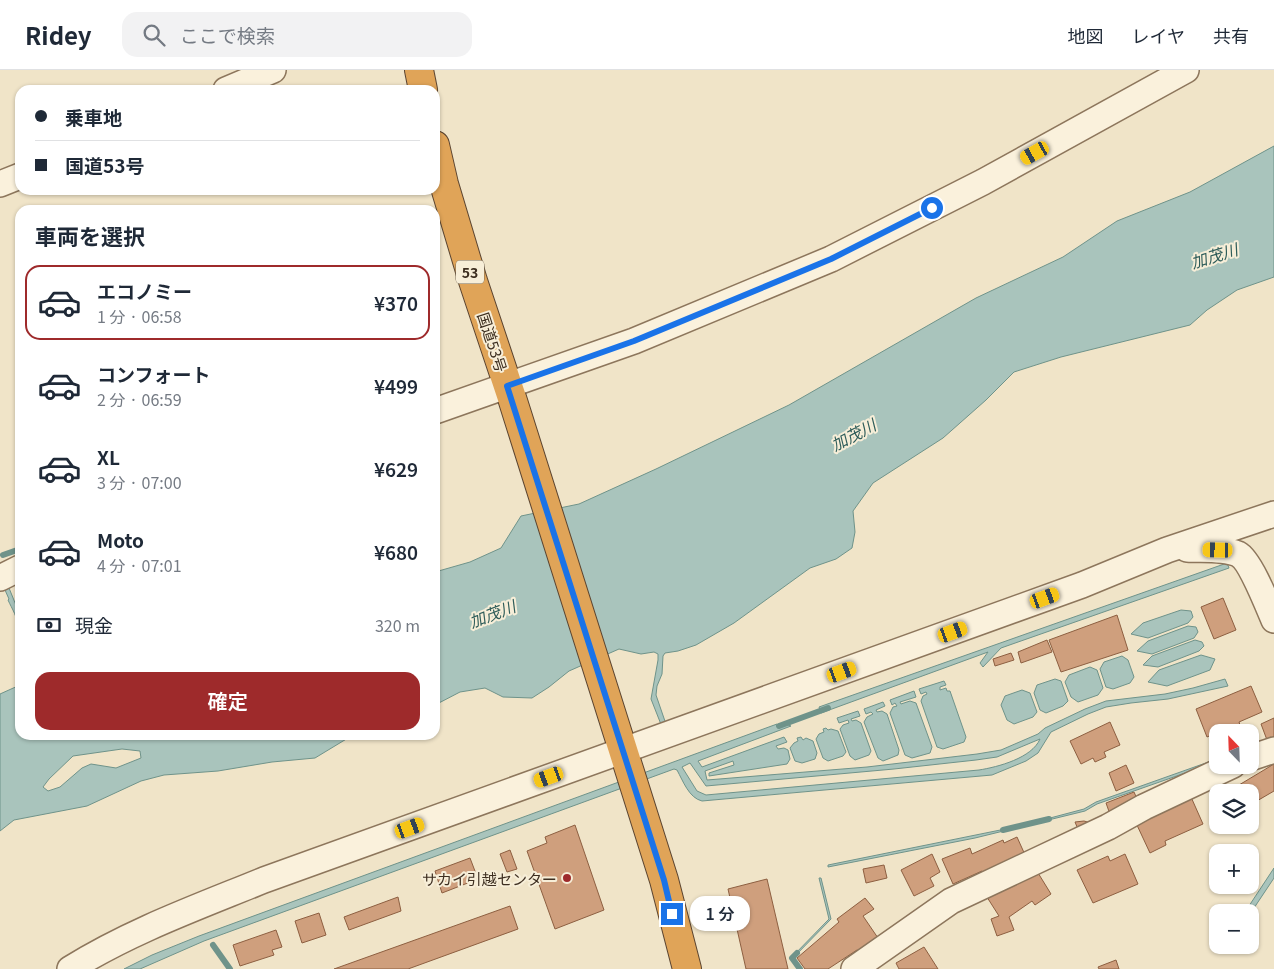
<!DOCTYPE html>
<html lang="ja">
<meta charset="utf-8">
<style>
body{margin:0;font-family:Georgia,"Noto Sans JP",serif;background:#f2f2f3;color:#1f2937;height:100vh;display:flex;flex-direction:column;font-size:19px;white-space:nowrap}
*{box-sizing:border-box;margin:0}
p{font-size:16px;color:#747a83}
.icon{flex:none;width:28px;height:28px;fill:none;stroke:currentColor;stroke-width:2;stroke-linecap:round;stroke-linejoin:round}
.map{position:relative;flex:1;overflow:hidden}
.side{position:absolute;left:15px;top:135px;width:425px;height:535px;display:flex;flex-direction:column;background:#fff;border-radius:15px;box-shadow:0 1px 4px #0004}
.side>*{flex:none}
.hud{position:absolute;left:15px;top:15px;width:425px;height:110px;border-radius:15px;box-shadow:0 1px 4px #0004;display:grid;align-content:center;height:110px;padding:0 20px;background:#fff}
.needle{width:32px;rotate:337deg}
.controls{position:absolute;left:1209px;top:654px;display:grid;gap:10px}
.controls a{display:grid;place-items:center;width:50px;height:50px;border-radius:10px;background:#fff;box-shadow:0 1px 4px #0004;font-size:25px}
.end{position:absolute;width:22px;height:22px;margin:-11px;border:6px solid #1a73e8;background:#fff;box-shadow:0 0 0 2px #fff}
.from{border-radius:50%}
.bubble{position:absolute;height:35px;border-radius:15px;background:#fff;box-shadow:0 1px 4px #0004;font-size:16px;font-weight:600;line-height:35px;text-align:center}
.car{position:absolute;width:15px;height:30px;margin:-15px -8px;border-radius:6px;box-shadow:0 0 4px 1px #0007;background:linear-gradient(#f5c518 24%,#345 0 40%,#f5c518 0 76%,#345 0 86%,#f5c518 0)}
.hud b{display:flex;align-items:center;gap:18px;height:48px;font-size:19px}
.hud b+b{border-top:1px solid #e0e1e3}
.hud i{width:12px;height:12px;background:#1f2937}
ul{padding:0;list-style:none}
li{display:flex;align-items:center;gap:15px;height:75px;margin:0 10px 8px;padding:0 10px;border:2px solid transparent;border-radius:15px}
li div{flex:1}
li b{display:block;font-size:19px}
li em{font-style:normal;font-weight:600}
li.on{border-color:#9e2a2b}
li>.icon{width:45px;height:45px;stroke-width:1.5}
h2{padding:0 20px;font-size:22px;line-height:60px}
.pay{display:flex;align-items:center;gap:12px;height:55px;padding:0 20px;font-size:19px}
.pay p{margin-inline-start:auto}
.primary-button{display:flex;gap:10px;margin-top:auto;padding:10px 20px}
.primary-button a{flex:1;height:58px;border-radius:15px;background:#9e2a2b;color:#fff;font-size:20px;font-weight:600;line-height:58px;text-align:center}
header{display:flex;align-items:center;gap:30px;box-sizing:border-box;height:70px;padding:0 25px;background:#fff;border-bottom:1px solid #e0e1e3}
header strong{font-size:24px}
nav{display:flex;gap:28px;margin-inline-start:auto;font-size:18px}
.search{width:350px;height:45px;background:#f2f2f3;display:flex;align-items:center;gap:12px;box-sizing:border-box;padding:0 18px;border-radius:15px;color:#747a83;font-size:19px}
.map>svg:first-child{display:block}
.water{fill:#a9c4bc;stroke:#6f938a;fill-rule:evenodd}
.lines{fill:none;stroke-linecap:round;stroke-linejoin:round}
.stream{stroke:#6f938a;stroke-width:6}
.building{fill:#cf9f7d;stroke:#8d5f41}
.street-casing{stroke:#8d765c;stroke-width:28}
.highway-casing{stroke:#5b4430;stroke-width:30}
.street{stroke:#faf1dc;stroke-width:25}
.highway{stroke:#e0a458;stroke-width:28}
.route{stroke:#1a73e8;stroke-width:6}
.poi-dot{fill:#9e2a2b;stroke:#f7eed8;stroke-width:2}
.labels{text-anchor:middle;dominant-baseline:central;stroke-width:4;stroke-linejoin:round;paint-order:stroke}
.shield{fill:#f7eed8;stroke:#756857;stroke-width:1}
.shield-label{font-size:14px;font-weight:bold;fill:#3d2e20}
.street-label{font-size:15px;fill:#3d2e20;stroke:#f7eed8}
.poi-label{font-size:15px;fill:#3d2e20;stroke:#f7eed8;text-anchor:end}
.water-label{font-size:16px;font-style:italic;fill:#2f5d5a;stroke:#f7eed8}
</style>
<header>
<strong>Ridey</strong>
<div class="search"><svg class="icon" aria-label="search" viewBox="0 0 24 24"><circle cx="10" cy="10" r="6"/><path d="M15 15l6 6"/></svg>ここで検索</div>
<nav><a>地図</a><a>レイヤ</a><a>共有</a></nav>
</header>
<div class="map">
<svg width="1274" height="899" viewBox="0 0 1274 899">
<rect width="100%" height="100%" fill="#f0e4c8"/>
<g class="water">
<polygon points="1274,76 1274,207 1237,220 1207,240 1190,255 1061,287 1014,302 986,330 943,368 873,413 853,441 855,462 852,478 836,489 810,498 734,553 696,575 678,581 665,583 663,586 662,604 657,616 656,625 668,660 664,662 651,629 658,590 658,584 654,582 641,584 619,579 569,601 549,617 532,628 503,627 485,618 460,622 435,635 435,502 470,492 501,478 521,446 579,434 656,399 789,335 976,228 1063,187 1117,151 1190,122"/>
<polygon points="1227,493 1229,498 1001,578 983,597 980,593 988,582 821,643 819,637"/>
<path d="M 9,518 L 20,545 L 20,599 C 11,587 19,573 18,559 C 18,547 12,539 8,530 L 9,529 L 5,520 Z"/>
<polygon points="1181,540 1191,541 1193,547 1188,553 1148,568 1131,564 1143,553"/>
<polygon points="1188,556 1196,557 1198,562 1194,568 1152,584 1137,581 1148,571"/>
<polygon points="1195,570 1202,572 1204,576 1199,581 1158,597 1143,595 1152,586"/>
<polygon points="1201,585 1215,589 1210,600 1167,616 1148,612 1159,600"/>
<polygon points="1122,586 1128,590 1134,607 1130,613 1113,619 1106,617 1100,599 1104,592"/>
<polygon points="1090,597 1097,600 1103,618 1098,625 1078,632 1071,627 1065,612 1069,605"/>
<polygon points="1055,609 1061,611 1068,631 1063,636 1046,643 1040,640 1034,623 1037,615"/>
<path d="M 1225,609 L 1228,616 L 1168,629 L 1131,633 L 1106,637 L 1088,644 L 1051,662 L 1038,683 L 1026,691 L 992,705 L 702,731 C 689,728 683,711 677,700 L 674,699 L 204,871 L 140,899 L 124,899 L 152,885 L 199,866 L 777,654 L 778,655 L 783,653 L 791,656 L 698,691 L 702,697 L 784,667 L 787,672 L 776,676 L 778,679 L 784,678 L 788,680 L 790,689 L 787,694 L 709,706 L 709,703 L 734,695 L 733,691 L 705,701 L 707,710 L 867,697 L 977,684 L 1001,680 L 1038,664 L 1045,658 L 1085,639 L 1106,631 L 1165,624 L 1193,618 ZM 1040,669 C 1032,688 998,697 979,700 L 706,725 L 697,721 L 682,697 L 690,693 L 706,716 L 894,699 L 976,690 L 997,687 Z"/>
<polygon points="944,611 946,615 940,617 940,620 946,618 947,621 950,621 966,667 964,672 943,679 937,677 921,631 923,626 927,624 926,622 921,624 919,619"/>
<path d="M 20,615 L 20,665 L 273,665 L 278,668 L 306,665 L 358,665 L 348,668 L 315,688 L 272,692 L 218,701 L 164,705 L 141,711 L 87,736 L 14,750 L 0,761 L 0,624 ZM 122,679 L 140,681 L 141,688 L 116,698 L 91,694 L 82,698 L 60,717 L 48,721 L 43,717 L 49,709 L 73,686 Z"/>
<polygon points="1022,620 1030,623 1037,642 1033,647 1014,654 1007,650 1001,635 1005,626"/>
<polygon points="914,621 916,627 900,632 901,634 910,631 916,633 932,677 930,683 912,688 905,685 890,643 893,637 897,636 895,633 892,635 890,630"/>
<polygon points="883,632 885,636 876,640 877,642 882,641 887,644 899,680 898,685 883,691 878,688 864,652 867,647 873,644 871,642 866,644 864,639"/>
<polygon points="858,641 860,646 851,649 852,651 856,650 861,653 871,681 869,685 855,690 850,686 840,659 843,655 849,653 848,650 839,653 837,648"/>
<polygon points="826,658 828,660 831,659 838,661 846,682 843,686 828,691 823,688 816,669 819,664 824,662 823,659"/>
<polygon points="801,667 803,670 806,668 813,671 817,683 815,689 802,693 795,691 790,678 794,673 798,671 797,668"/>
<polygon points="1217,689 1205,696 1097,734 1085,741 975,768 828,797 828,795 1020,756 1084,739 1096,732"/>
<polygon points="1274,798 1274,808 1250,844 1245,842"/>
<polygon points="819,808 821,808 831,849 792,889 791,888 829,849"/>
</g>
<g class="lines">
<g class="stream">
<polyline points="3,485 20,479"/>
<polyline points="779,656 828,638"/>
<polyline points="1003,760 1049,749"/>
<polyline points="213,875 230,899"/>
<polyline points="797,883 792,888 800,899"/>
</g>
</g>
<g class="building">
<polygon points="1223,528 1236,560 1214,569 1201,537"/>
<polygon points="1117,545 1128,580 1061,602 1049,570"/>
<polygon points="1047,570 1052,582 1021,593 1018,582"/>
<polygon points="1011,583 1014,590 995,596 993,589"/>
<polygon points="1251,616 1262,642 1239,652 1240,655 1223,662 1221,661 1207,667 1196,639"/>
<polygon points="1274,648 1274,668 1267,670 1261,654"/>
<polygon points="1110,652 1120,675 1104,682 1106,687 1095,692 1093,688 1081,694 1070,671"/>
<polygon points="1274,694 1274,721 1250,735 1250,722 1243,722 1239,715"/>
<polygon points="1126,695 1134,713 1116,721 1109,703"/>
<polygon points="1134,722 1138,731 1111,747 1106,733"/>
<polygon points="1191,727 1203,754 1165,771 1166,775 1150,783 1136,753"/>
<polygon points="1084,751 1091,753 1080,764 1075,752"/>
<polygon points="575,755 604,840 555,859 527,781 547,773 545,767"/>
<polygon points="1017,767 1026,787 984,805 982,801 953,814 942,789 970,778 972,784 1003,770 1004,773"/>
<polygon points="510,780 517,799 507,802 500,784"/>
<polygon points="932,784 940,802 930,808 934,816 914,826 901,800"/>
<polygon points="1125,784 1138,814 1093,833 1077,800 1108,786 1110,791"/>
<polygon points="470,788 478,809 442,823 435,801"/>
<polygon points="884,795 887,808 866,813 863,799"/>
<polygon points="1035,798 1051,824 1035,835 1032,831 1009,847 1014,860 997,866 991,849 999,846 985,824"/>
<polygon points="767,809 788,899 746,899 728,819"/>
<polygon points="398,827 401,841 349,860 344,847"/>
<polygon points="865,828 874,839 863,846 878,868 859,881 857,880 828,899 805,899 797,888 839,852 837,849"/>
<polygon points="510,836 518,859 408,899 334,899"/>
<polygon points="319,843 326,865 302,873 295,851"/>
<polygon points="276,860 282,877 272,880 274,885 240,896 233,875"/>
<polygon points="924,877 938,899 899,899 896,893"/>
<polygon points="1116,890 1119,899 1099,899 1098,897"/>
</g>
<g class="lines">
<defs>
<g id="street">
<polyline points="226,20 273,0"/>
<polyline points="0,114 20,106"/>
<polyline points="435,341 634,271 831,189 983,112 1186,0"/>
<path d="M 1187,479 C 1203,480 1223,478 1238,484 C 1250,490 1268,536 1274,550"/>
<polyline points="0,508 20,498"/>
<polyline points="1250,688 1274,680"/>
<path d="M 70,899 C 131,861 198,837 264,810 L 1082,515 L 1167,480 L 1274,444"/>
<polyline points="854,899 951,831 1108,757 1144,737 1233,695"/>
</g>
<g id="highway">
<polyline points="419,0 423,20"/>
<polyline points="435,75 444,114 473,211 512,328 664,810 687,899"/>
</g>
</defs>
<use href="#street" class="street-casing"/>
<use href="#highway" class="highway-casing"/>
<use href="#street" class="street"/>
<use href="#highway" class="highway"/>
</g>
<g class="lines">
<polyline class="route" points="672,844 664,810 507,316 634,271 831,189 932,138"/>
</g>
<circle class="poi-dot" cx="567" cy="808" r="5"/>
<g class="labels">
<rect class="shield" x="456" y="190.5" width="28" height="23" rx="4"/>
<g class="shield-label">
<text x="470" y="202">53</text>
</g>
<g class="street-label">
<text transform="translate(493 272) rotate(72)">国道53号</text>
</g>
<g class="poi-label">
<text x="557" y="808">サカイ引越センター</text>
</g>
<g class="water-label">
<text transform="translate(1214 185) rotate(-17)">加茂川</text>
<text transform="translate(853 364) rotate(-28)">加茂川</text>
<text transform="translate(492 543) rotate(-21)">加茂川</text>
</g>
</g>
</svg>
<div class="controls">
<a><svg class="needle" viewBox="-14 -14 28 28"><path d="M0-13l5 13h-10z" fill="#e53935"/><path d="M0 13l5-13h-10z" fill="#747a83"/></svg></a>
<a><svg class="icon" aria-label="layers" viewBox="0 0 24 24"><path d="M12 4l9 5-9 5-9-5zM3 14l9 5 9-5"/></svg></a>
<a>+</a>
<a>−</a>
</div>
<i class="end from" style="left:932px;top:138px"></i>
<i class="end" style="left:672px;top:844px"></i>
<div class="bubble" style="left:690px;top:826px;width:60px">1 分</div>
<i class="car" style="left:1035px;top:83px;rotate:241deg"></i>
<i class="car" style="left:1218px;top:480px;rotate:271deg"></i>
<i class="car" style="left:1045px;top:528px;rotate:70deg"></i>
<i class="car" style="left:953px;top:562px;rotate:70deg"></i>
<i class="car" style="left:842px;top:602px;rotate:70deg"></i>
<i class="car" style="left:549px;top:707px;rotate:250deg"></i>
<i class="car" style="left:410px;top:758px;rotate:70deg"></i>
<div class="hud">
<b><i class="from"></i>乗車地</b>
<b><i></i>国道53号</b>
</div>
<section class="side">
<h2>車両を選択</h2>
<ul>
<li class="on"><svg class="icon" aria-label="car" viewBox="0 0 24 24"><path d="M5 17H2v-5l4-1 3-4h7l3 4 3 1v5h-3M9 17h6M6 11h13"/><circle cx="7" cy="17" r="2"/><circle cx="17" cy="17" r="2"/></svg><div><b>エコノミー</b><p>1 分 · 06:58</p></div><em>¥370</em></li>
<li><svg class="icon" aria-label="car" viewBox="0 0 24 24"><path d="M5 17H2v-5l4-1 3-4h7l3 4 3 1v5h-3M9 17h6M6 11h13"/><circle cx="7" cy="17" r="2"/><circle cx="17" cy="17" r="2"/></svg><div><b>コンフォート</b><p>2 分 · 06:59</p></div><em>¥499</em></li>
<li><svg class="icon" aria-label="car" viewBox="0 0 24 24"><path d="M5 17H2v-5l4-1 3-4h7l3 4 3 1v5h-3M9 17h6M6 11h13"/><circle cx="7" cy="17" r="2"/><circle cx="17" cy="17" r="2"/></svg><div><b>XL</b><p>3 分 · 07:00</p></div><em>¥629</em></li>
<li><svg class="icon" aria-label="car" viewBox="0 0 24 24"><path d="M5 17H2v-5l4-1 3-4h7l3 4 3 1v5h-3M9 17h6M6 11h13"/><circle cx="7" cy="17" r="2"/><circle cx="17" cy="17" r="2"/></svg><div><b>Moto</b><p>4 分 · 07:01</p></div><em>¥680</em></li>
</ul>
<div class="pay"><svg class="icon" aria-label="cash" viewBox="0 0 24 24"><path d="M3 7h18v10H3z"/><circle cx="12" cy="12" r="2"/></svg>現金<p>320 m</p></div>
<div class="primary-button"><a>確定</a></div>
</section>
</div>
